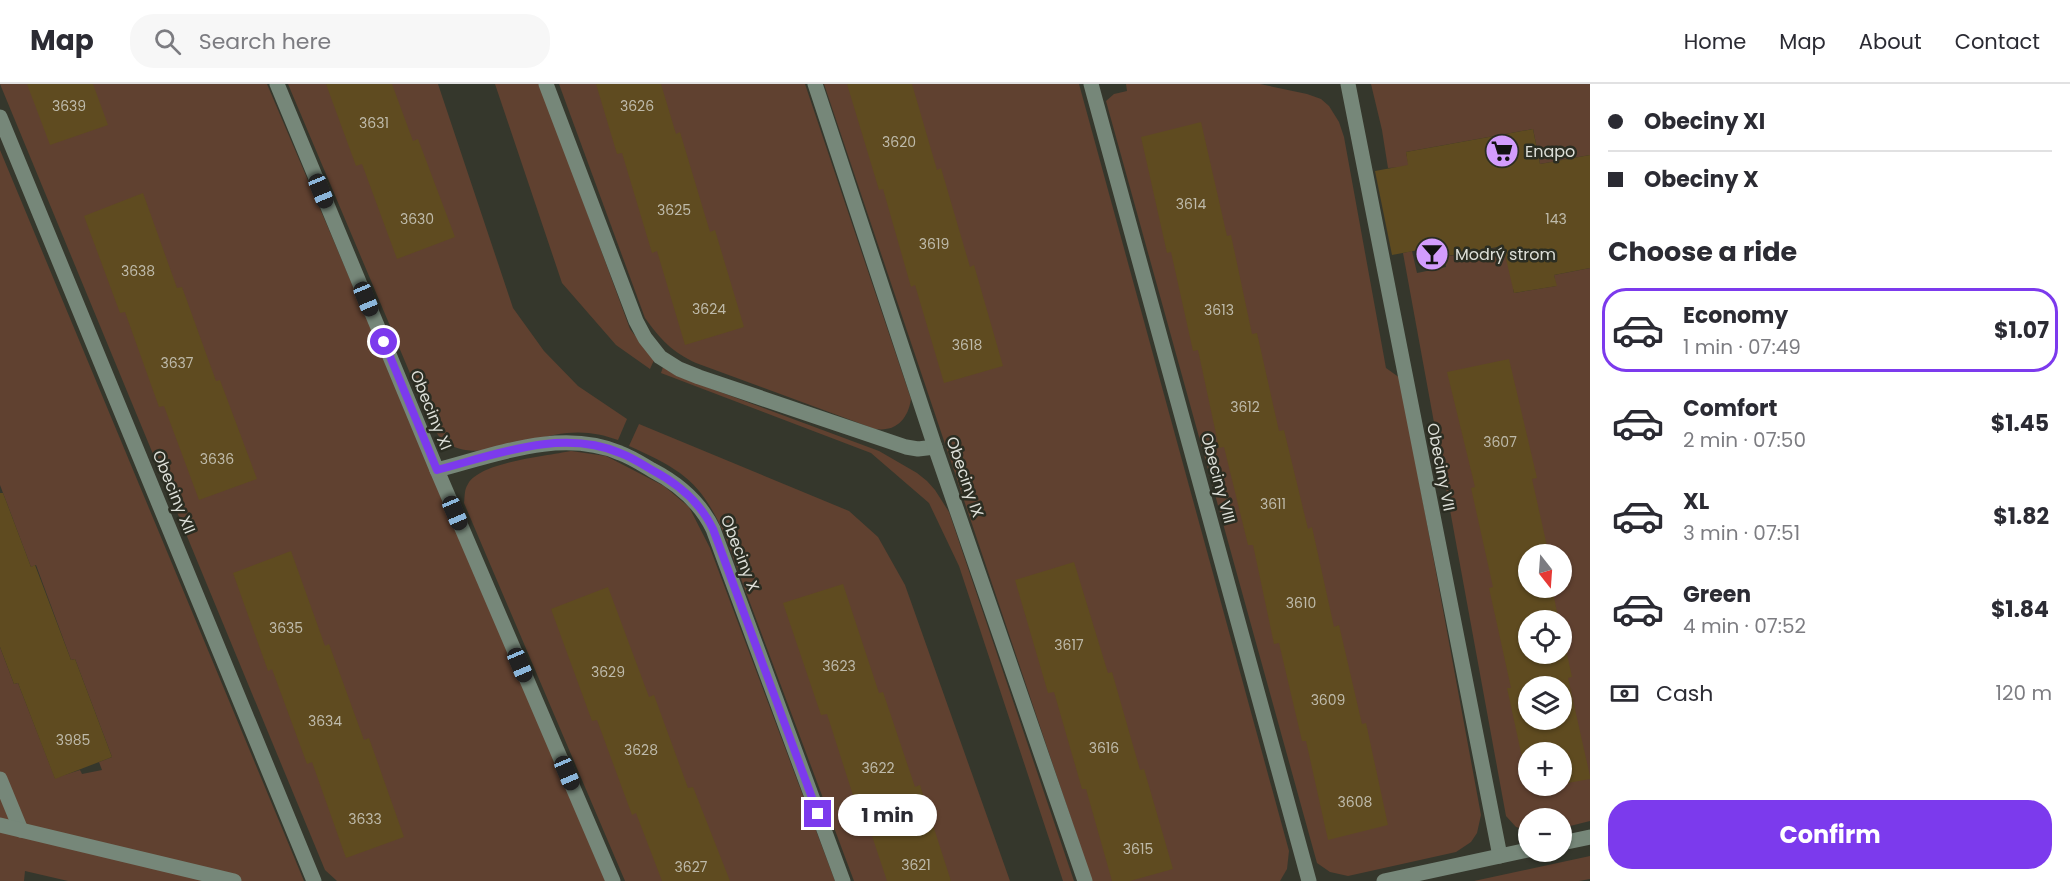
<!DOCTYPE html>
<meta charset="utf-8">
<style>
body{margin:0;font-family:Poppins,sans-serif;background:#f7f7f7;color:#2b2b33;height:100vh;display:flex;flex-direction:column;font-size:22px;white-space:nowrap}
*{box-sizing:border-box;margin:0}
p{font-size:20px;color:#7c7c81}
.icon{flex:none;width:33px;height:33px;fill:none;stroke:currentColor;stroke-width:2;stroke-linecap:round;stroke-linejoin:round}
.map{position:relative;flex:1;overflow:hidden}
.sheet{display:flex;flex-direction:column;background:#fff;width:480px}
.sheet>*{flex:none}
.hud{display:grid;align-content:center;height:132px;padding:0 18px;background:#fff}
.needle{width:39px;rotate:163deg}
.tools{position:absolute;left:1518px;top:460px;display:grid;gap:12px}
.tools a{display:grid;place-items:center;width:54px;height:54px;border-radius:50%;background:#fff;box-shadow:0 2px 4px #0004;font-size:30px}
.end{position:absolute;width:27px;height:27px;margin:-14px;border:8px solid #7c3aed;background:#fff;box-shadow:0 0 0 3px #fff}
.from{border-radius:50%}
.bubble{position:absolute;height:42px;border-radius:21px;background:#fff;box-shadow:0 2px 4px #0004;font-size:20px;font-weight:700;line-height:42px;text-align:center}
.car{position:absolute;width:18px;height:36px;margin:-18px -9px;border-radius:8px;box-shadow:0 0 4px 2px #0007;background:linear-gradient(#222 24%,#8ab4d8 0 40%,#222 0 76%,#8ab4d8 0 86%,#222 0)}
.hud b{display:flex;align-items:center;gap:21px;height:57px;font-size:22px}
.hud b+b{border-top:2px solid #e1e1e2}
.hud i{width:15px;height:15px;background:#2b2b33}
ul{padding:0;list-style:none}
li{display:flex;align-items:center;gap:18px;height:84px;margin:0 12px 9px;padding:0 6px;border:3px solid transparent;border-radius:24px}
li div{flex:1}
li b{display:block;font-size:22px}
li em{font-style:normal;font-weight:700}
li.current{border-color:#7c3aed}
li>.icon{width:54px;height:54px;stroke-width:1.5}
h2{padding:0 18px;font-size:27px;line-height:72px}
.pay{display:flex;align-items:center;gap:15px;height:66px;padding:0 18px;font-size:22px}
.pay p{margin-inline-start:auto}
.action{display:flex;gap:12px;margin-top:auto;padding:12px 18px}
.action a{flex:1;height:69px;border-radius:24px;background:#7c3aed;color:#fff;font-size:24px;font-weight:700;line-height:69px;text-align:center}
header{display:flex;align-items:center;gap:36px;box-sizing:border-box;height:84px;padding:0 30px;background:#fff;border-bottom:2px solid #e1e1e2}
header strong{font-size:28px}
nav{display:flex;gap:33px;margin-inline-start:auto;font-size:21px}
.search{width:420px;height:54px;background:#f7f7f7;display:flex;align-items:center;gap:15px;box-sizing:border-box;padding:0 21px;border-radius:24px;color:#7c7c81;font-size:22px}
main{display:flex;flex:1;min-height:0}
.map>svg:first-child{display:block}
.green{fill:#604130;fill-rule:evenodd}
.building{fill:#5f4b20;fill-rule:evenodd}
.lines{fill:none;stroke-linecap:round;stroke-linejoin:round}
.minor{stroke:#768779;stroke-width:15}
.route{stroke:#7c3aed;stroke-width:8}
.labels{text-anchor:middle;dominant-baseline:central;stroke-width:5;stroke-linejoin:round;paint-order:stroke}
.number-label{font-size:14px;fill:#bebaaa}
.poi-label{font-size:16px;fill:#dddfd8;stroke:#2b2d22;text-anchor:start}
.street-label{font-size:16px;fill:#dddfd8;stroke:#2b2d22}
</style>
<header>
<strong>Map</strong>
<div class="search"><svg class="icon" aria-label="search" viewBox="0 0 24 24"><circle cx="10" cy="10" r="6"/><path d="M15 15l6 6"/></svg>Search here</div>
<nav><a>Home</a><a>Map</a><a>About</a><a>Contact</a></nav>
</header>
<main>
<div class="map">
<svg width="1590" height="797" viewBox="0 0 1590 797">
<rect width="100%" height="100%" fill="#35372c"/>
<g class="green">
<polygon points="0,0 267,0 606,797 337,797 325,786"/>
<path d="M 288,0 L 438,0 L 513,224 L 544,267 L 578,302 L 627,335 L 618,356 C 602,350 585,347 567,349 C 532,352 477,381 445,358 C 438,354 435,345 431,339 Z"/>
<polygon points="495,0 540,0 630,245 654,276 650,285 616,261 562,199"/>
<path d="M 559,0 L 805,0 L 911,315 C 908,335 896,348 875,345 L 696,279 C 672,268 660,255 645,234 Z"/>
<polygon points="824,0 1079,0 1289,767 1287,785 1280,797 1092,797"/>
<polygon points="1126,0 1260,0 1307,10 1321,15 1329,22 1339,38 1344,53 1386,284 1400,294 1481,731 1477,749 1471,758 1456,768 1348,792 1330,788 1317,779 1106,17 1114,10 1127,7"/>
<polygon points="1371,0 1590,0 1590,71 1540,80 1533,45 1406,68 1409,83 1388,84 1382,46"/>
<polygon points="0,66 304,797 68,797 25,787 24,797 0,797 0,563 14,600 18,599 55,694 80,686 82,690 102,686 99,678 112,673 75,575 71,576 36,481 31,483 0,401"/>
<path d="M 1513,161 L 1520,202 L 1513,204 L 1514,209 L 1556,202 L 1554,191 L 1590,184 L 1590,737 L 1562,744 L 1562,735 L 1528,735 L 1528,747 L 1516,743 L 1506,732 L 1403,169 L 1412,167 L 1417,189 L 1446,183 L 1444,173 ZM 1528,471 L 1562,471 L 1562,504 L 1528,504 ZM 1528,537 L 1562,537 L 1562,570 L 1528,570 ZM 1528,603 L 1562,603 L 1562,636 L 1528,636 ZM 1528,669 L 1562,669 L 1562,702 L 1528,702 Z"/>
<polygon points="663,283 677,292 879,367 917,389 927,397 935,406 949,428 1074,797 1063,797 959,482 929,419 871,369 661,289"/>
<path d="M 639,340 L 849,427 L 878,453 L 905,501 L 1010,797 L 854,797 L 725,452 C 701,397 682,386 629,362 Z"/>
<path d="M 571,367 L 606,372 L 664,402 L 689,423 L 710,464 L 835,797 L 625,797 L 464,419 C 465,412 464,406 468,400 C 480,378 547,372 571,367 Z"/>
<polygon points="1590,772 1590,795 1579,797 1474,797"/>
</g>
<g class="building">
<polygon points="27,0 93,0 108,41 50,61"/>
<polygon points="326,0 392,0 413,57 418,55 455,153 397,175 362,80 356,82"/>
<polygon points="596,0 661,0 676,50 680,48 710,148 715,146 744,243 685,261 657,167 652,169 622,69 617,70"/>
<polygon points="847,0 912,0 937,86 941,84 970,183 974,181 1003,282 944,299 915,201 911,203 883,105 879,106"/>
<polygon points="1201,38 1227,152 1231,151 1252,250 1257,249 1279,347 1284,346 1308,445 1312,443 1334,543 1339,541 1362,640 1366,639 1388,741 1328,756 1306,657 1302,657 1279,559 1274,560 1253,461 1248,461 1224,363 1219,364 1198,266 1193,267 1171,168 1167,169 1141,53"/>
<polygon points="1533,45 1540,80 1590,71 1590,184 1554,191 1557,202 1514,209 1503,162 1425,176 1424,165 1392,171 1375,87 1408,81 1406,68"/>
<polygon points="143,109 177,204 182,203 216,297 220,296 257,395 199,416 164,322 159,323 125,228 120,229 84,132"/>
<path d="M 1509,275 L 1537,394 L 1532,395 L 1549,471 L 1528,471 L 1528,504 L 1552,504 L 1559,537 L 1528,537 L 1528,570 L 1562,570 L 1562,547 L 1572,593 L 1568,594 L 1590,692 L 1590,695 L 1562,700 L 1562,669 L 1528,669 L 1528,701 L 1507,604 L 1511,604 L 1489,504 L 1493,503 L 1471,404 L 1475,403 L 1447,288 ZM 1528,603 L 1562,603 L 1562,636 L 1528,636 Z"/>
<polygon points="0,409 3,409 31,483 35,481 71,576 75,575 112,673 55,695 18,599 14,600 0,563"/>
<polygon points="291,467 325,562 329,560 364,656 369,654 404,753 346,774 312,678 307,680 272,585 268,587 233,489"/>
<polygon points="1074,478 1108,589 1112,588 1140,686 1144,685 1173,785 1130,797 1112,797 1086,705 1082,705 1054,608 1048,609 1015,496"/>
<polygon points="843,500 879,609 883,608 915,703 920,701 951,797 887,797 863,725 858,727 827,630 821,631 783,519"/>
<polygon points="608,503 649,613 654,611 688,704 693,703 730,797 662,797 636,729 632,731 597,636 592,637 551,525"/>
</g>
<g class="lines">
<g class="minor">
<polyline points="277,0 437,386 613,797"/>
<polyline points="546,0 636,237 645,254 660,273 679,285 699,293 906,363 918,365 935,363"/>
<polyline points="815,0 935,363 1085,797"/>
<polyline points="1091,0 1309,797"/>
<polyline points="1348,0 1500,772"/>
<polyline points="0,33 314,797"/>
<path d="M 437,386 C 495,371 561,344 620,369 C 631,373 642,380 652,386 C 679,400 700,418 713,445 L 843,797"/>
<polyline points="0,695 21,746"/>
<polyline points="0,741 234,797"/>
<polyline points="1562,759 1590,753"/>
<polyline points="1384,797 1528,766"/>
</g>
</g>
<g class="lines">
<path class="route" d="M 384,258 L 437,386 C 495,371 561,344 620,369 C 631,373 642,380 652,386 C 679,400 700,418 713,445 L 818,730"/>
</g>
<defs>
<symbol id="supermarket-disc" viewBox="-11 -11 22 22"><circle r="9.5" fill="#d29cfd" stroke="#2b2d22"/><path d="M-6-5.5h2.5l.6 2H6L4.5 2H-2.5L-4.4-4H-6ZM-1.5 3.2a1.3 1.3 0 1 0 .1 0ZM3 3.2a1.3 1.3 0 1 0 .1 0Z" fill="#111"/></symbol>
<symbol id="bar-disc" viewBox="-11 -11 22 22"><circle r="9.5" fill="#d29cfd" stroke="#2b2d22"/><path d="M-6-5H6L.8 .8V4.5H3.5V6h-7V4.5H-.8V.8Z" fill="#111"/></symbol>
</defs>
<g fill-rule="evenodd">
<use href="#supermarket-disc" x="1483" y="48" width="38" height="38"/>
<use href="#bar-disc" x="1413" y="151" width="38" height="38"/>
</g>
<g class="labels">
<g class="number-label">
<text x="69" y="22">3639</text>
<text x="637" y="22">3626</text>
<text x="374" y="39">3631</text>
<text x="899" y="58">3620</text>
<text x="1191" y="120">3614</text>
<text x="674" y="126">3625</text>
<text x="417" y="135">3630</text>
<text x="1556" y="135">143</text>
<text x="934" y="160">3619</text>
<text x="138" y="187">3638</text>
<text x="709" y="225">3624</text>
<text x="1219" y="226">3613</text>
<text x="967" y="261">3618</text>
<text x="177" y="279">3637</text>
<text x="1245" y="323">3612</text>
<text x="1500" y="358">3607</text>
<text x="217" y="375">3636</text>
<text x="1273" y="420">3611</text>
<text x="1301" y="519">3610</text>
<text x="286" y="544">3635</text>
<text x="1069" y="561">3617</text>
<text x="839" y="582">3623</text>
<text x="608" y="588">3629</text>
<text x="1328" y="616">3609</text>
<text x="325" y="637">3634</text>
<text x="73" y="656">3985</text>
<text x="1104" y="664">3616</text>
<text x="641" y="666">3628</text>
<text x="878" y="684">3622</text>
<text x="1355" y="718">3608</text>
<text x="365" y="735">3633</text>
<text x="1138" y="765">3615</text>
<text x="916" y="781">3621</text>
<text x="691" y="783">3627</text>
</g>
<g class="poi-label">
<text x="1525" y="67">Enapo</text>
<text x="1455" y="170">Modrý strom</text>
</g>
<g class="street-label">
<text transform="translate(431 326) rotate(68)">Obeciny XI</text>
<text transform="translate(1441 383) rotate(79)">Obeciny VII</text>
<text transform="translate(965 393) rotate(71)">Obeciny IX</text>
<text transform="translate(1218 394) rotate(75)">Obeciny VIII</text>
<text transform="translate(174 408) rotate(68)">Obeciny XII</text>
<text transform="translate(740 469) rotate(69)">Obeciny X</text>
</g>
</g>
</svg>
<div class="tools">
<a><svg class="needle" viewBox="-14 -14 28 28"><path d="M0-13l5 13h-10z" fill="#e53935"/><path d="M0 13l5-13h-10z" fill="#7c7c81"/></svg></a>
<a><svg class="icon" aria-label="locate" viewBox="0 0 24 24"><circle cx="12" cy="12" r="6"/><path d="M12 2v4M12 18v4M2 12h4M18 12h4"/></svg></a>
<a><svg class="icon" aria-label="layers" viewBox="0 0 24 24"><path d="M12 4l9 5-9 5-9-5zM3 14l9 5 9-5"/></svg></a>
<a>+</a>
<a>−</a>
</div>
<i class="end from" style="left:384px;top:258px"></i>
<i class="end" style="left:818px;top:730px"></i>
<div class="bubble" style="left:838px;top:710px;width:99px">1 min</div>
<i class="car" style="left:321px;top:107px;rotate:158deg"></i>
<i class="car" style="left:366px;top:215px;rotate:158deg"></i>
<i class="car" style="left:455px;top:429px;rotate:157deg"></i>
<i class="car" style="left:520px;top:581px;rotate:157deg"></i>
<i class="car" style="left:567px;top:689px;rotate:157deg"></i>
</div>
<section class="sheet">
<div class="hud">
<b><i class="from"></i>Obeciny XI</b>
<b><i></i>Obeciny X</b>
</div>
<h2>Choose a ride</h2>
<ul>
<li class="current"><svg class="icon" aria-label="car" viewBox="0 0 24 24"><path d="M5 17H2v-5l4-1 3-4h7l3 4 3 1v5h-3M9 17h6M6 11h13"/><circle cx="7" cy="17" r="2"/><circle cx="17" cy="17" r="2"/></svg><div><b>Economy</b><p>1 min · 07:49</p></div><em>$1.07</em></li>
<li><svg class="icon" aria-label="car" viewBox="0 0 24 24"><path d="M5 17H2v-5l4-1 3-4h7l3 4 3 1v5h-3M9 17h6M6 11h13"/><circle cx="7" cy="17" r="2"/><circle cx="17" cy="17" r="2"/></svg><div><b>Comfort</b><p>2 min · 07:50</p></div><em>$1.45</em></li>
<li><svg class="icon" aria-label="car" viewBox="0 0 24 24"><path d="M5 17H2v-5l4-1 3-4h7l3 4 3 1v5h-3M9 17h6M6 11h13"/><circle cx="7" cy="17" r="2"/><circle cx="17" cy="17" r="2"/></svg><div><b>XL</b><p>3 min · 07:51</p></div><em>$1.82</em></li>
<li><svg class="icon" aria-label="car" viewBox="0 0 24 24"><path d="M5 17H2v-5l4-1 3-4h7l3 4 3 1v5h-3M9 17h6M6 11h13"/><circle cx="7" cy="17" r="2"/><circle cx="17" cy="17" r="2"/></svg><div><b>Green</b><p>4 min · 07:52</p></div><em>$1.84</em></li>
</ul>
<div class="pay"><svg class="icon" aria-label="cash" viewBox="0 0 24 24"><path d="M3 7h18v10H3z"/><circle cx="12" cy="12" r="2"/></svg>Cash<p>120 m</p></div>
<div class="action"><a>Confirm</a></div>
</section>
</main>
